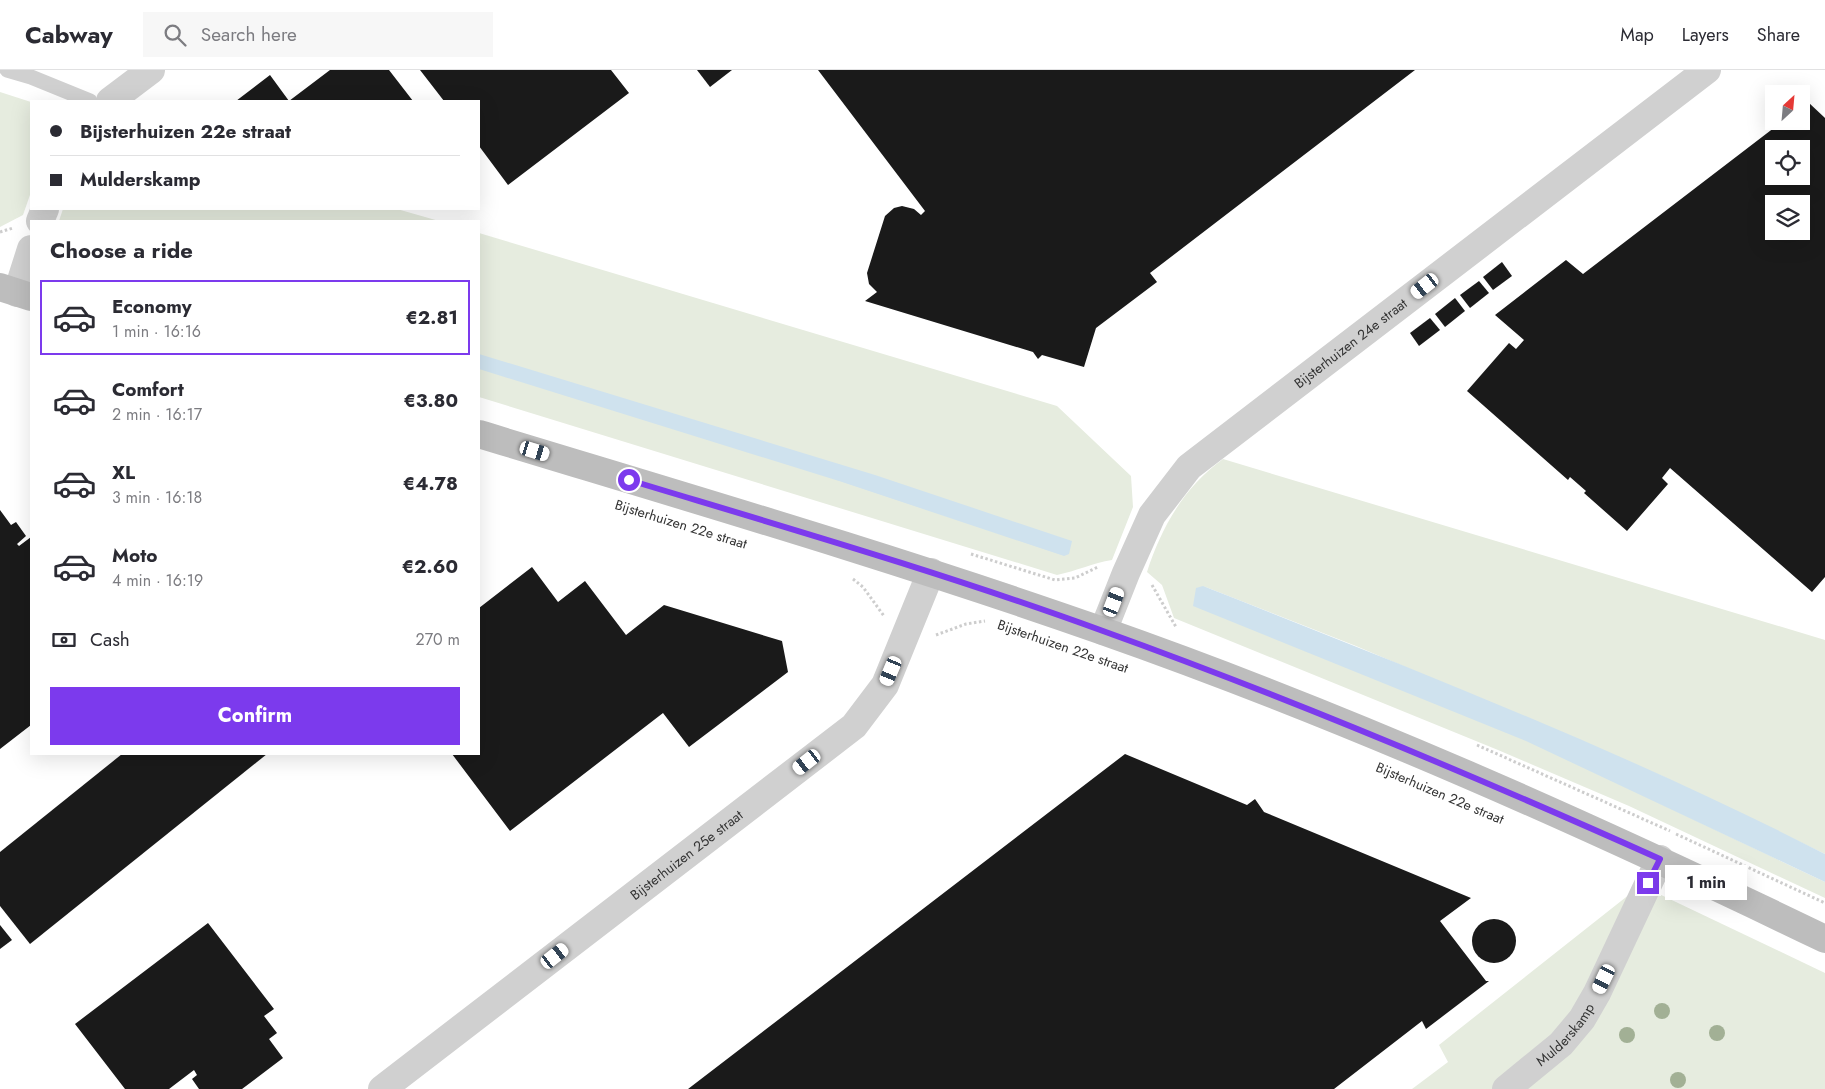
<!DOCTYPE html>
<meta charset="utf-8">
<style>
body{margin:0;font-family:Jost,sans-serif;background:#f7f7f7;color:#2b2b33;height:100vh;display:flex;flex-direction:column;font-size:19px;white-space:nowrap}
*{box-sizing:border-box;margin:0}
p{font-size:16px;color:#7c7c81}
.icon{flex:none;width:28px;height:28px;fill:none;stroke:currentColor;stroke-width:2;stroke-linecap:round;stroke-linejoin:round}
.map{position:relative;flex:1;overflow:hidden}
.drawer{position:absolute;left:30px;top:150px;width:450px;height:535px;display:flex;flex-direction:column;background:#fff;border-radius:0px;box-shadow:0 5px 20px #0002}
.drawer>*{flex:none}
.top-card{position:absolute;left:30px;top:30px;width:450px;height:110px;border-radius:0px;box-shadow:0 5px 20px #0002;display:grid;align-content:center;height:110px;padding:0 20px;background:#fff}
.needle{width:32px;rotate:26deg}
.tools{position:absolute;left:1765px;top:15px;display:grid;gap:10px}
.tools a{display:grid;place-items:center;width:45px;height:45px;border-radius:0px;background:#fff;box-shadow:0 5px 20px #0002;font-size:25px}
.end{position:absolute;width:22px;height:22px;margin:-11px;border:6px solid #7c3aed;background:#fff;box-shadow:0 0 0 2px #fff}
.from{border-radius:50%}
.bubble{position:absolute;height:35px;border-radius:0px;background:#fff;box-shadow:0 5px 20px #0002;font-size:16px;font-weight:700;line-height:35px;text-align:center}
.car{position:absolute;width:15px;height:30px;margin:-15px -8px;border-radius:6px;box-shadow:0 0 4px 1px #0007;background:linear-gradient(#fff 24%,#345 0 40%,#fff 0 76%,#345 0 86%,#fff 0)}
.top-card b{display:flex;align-items:center;gap:18px;height:48px;font-size:19px}
.top-card b+b{border-top:1px solid #e1e1e2}
.top-card i{width:12px;height:12px;background:#2b2b33}
ul{padding:0;list-style:none}
li{display:flex;align-items:center;gap:15px;height:75px;margin:0 10px 8px;padding:0 10px;border:2px solid transparent;border-radius:0px}
li div{flex:1}
li b{display:block;font-size:19px}
li em{font-style:normal;font-weight:700}
li.current{border-color:#7c3aed}
li>.icon{width:45px;height:45px;stroke-width:1.5}
h2{padding:0 20px;font-size:22px;line-height:60px}
.pay{display:flex;align-items:center;gap:12px;height:55px;padding:0 20px;font-size:19px}
.pay p{margin-inline-start:auto}
.primary-button{display:flex;gap:10px;margin-top:auto;padding:10px 20px}
.primary-button a{flex:1;height:58px;border-radius:0px;background:#7c3aed;color:#fff;font-size:20px;font-weight:700;line-height:58px;text-align:center}
header{display:flex;align-items:center;gap:30px;box-sizing:border-box;height:70px;padding:0 25px;background:#fff;border-bottom:1px solid #e1e1e2}
header strong{font-size:24px}
nav{display:flex;gap:28px;margin-inline-start:auto;font-size:18px}
.search{width:350px;height:45px;background:#f7f7f7;display:flex;align-items:center;gap:12px;box-sizing:border-box;padding:0 18px;border-radius:0px;color:#7c7c81;font-size:19px}
.map>svg:first-child{display:block}
.green{fill:#e6ecdf}
.water{fill:#cfe2ee}
.building{fill:#1a1a1a;fill-rule:evenodd}
.lines{fill:none;stroke-linecap:round;stroke-linejoin:round}
.path{stroke:#cdcdcd;stroke-width:3;stroke-dasharray:2.5 2.5;stroke-linecap:butt}
.service{stroke:#d0d0d0;stroke-width:15}
.minor{stroke:#d0d0d0;stroke-width:28}
.secondary{stroke:#bdbdbd;stroke-width:28}
.tree{fill:#a2b095}
.route{stroke:#7c3aed;stroke-width:6}
.labels{text-anchor:middle;dominant-baseline:central;stroke-width:5;stroke-linejoin:round;paint-order:stroke}
.street-label{font-size:14px;fill:#333;stroke:#fff}
</style>
<header>
<strong>Cabway</strong>
<div class="search"><svg class="icon" aria-label="search" viewBox="0 0 24 24"><circle cx="10" cy="10" r="6"/><path d="M15 15l6 6"/></svg>Search here</div>
<nav><a>Map</a><a>Layers</a><a>Share</a></nav>
</header>
<div class="map">
<svg width="1825" height="1019" viewBox="0 0 1825 1019">
<rect width="100%" height="100%" fill="#fff"/>
<g class="green">
<polygon points="0,22 31,32 31,122 23,145 0,157"/>
<polygon points="63,139 397,139 439,151 59,151"/>
<path d="M 479,163 L 1057,336 L 1131,406 L 1133,437 L 1112,490 C 1093,493 1076,501 1057,505 L 479,327 Z"/>
<path d="M 1223,389 L 1825,570 L 1825,784 L 1662,706 L 1356,576 L 1203,516 L 1825,812 L 1825,828 L 1629,736 L 1498,680 L 1174,548 L 1162,515 L 1147,502 C 1161,458 1184,417 1223,389 Z"/>
<polygon points="1635,820 1593,915 1558,964 1492,1019 1412,1019 1448,992 1439,975"/>
<polygon points="1657,823 1825,903 1825,1019 1522,1019"/>
</g>
<g class="water">
<polygon points="479,284 875,405 1072,471 1069,484 1064,486 839,411 479,299"/>
<path d="M 1203,516 C 1413,599 1624,681 1825,784 L 1825,812 L 1526,671 L 1193,536 L 1196,518 Z"/>
</g>
<g class="building">
<polygon points="330,0 389,0 413,31 236,31 270,5 289,31"/>
<polygon points="420,0 611,0 629,23 508,115 479,76 479,31 444,31"/>
<polygon points="697,0 732,0 710,17"/>
<polygon points="818,0 1415,0 1150,203 1157,212 1096,258 1084,297 1042,285 1038,289 1033,282 865,231 877,222 869,214 867,203 885,146 894,138 902,136 914,139 921,145 925,141"/>
<path d="M 1808,32 L 1825,48 L 1825,507 L 1812,522 L 1670,398 L 1662,408 L 1668,414 L 1627,461 L 1584,423 L 1586,421 L 1570,407 L 1568,410 L 1467,321 L 1509,273 L 1516,279 L 1524,270 L 1495,245 L 1566,190 L 1583,204 L 1783,51 L 1801,51 L 1801,37 ZM 1774,79 L 1801,79 L 1801,106 L 1774,106 ZM 1774,134 L 1801,134 L 1801,161 L 1774,161 Z"/>
<polygon points="1502,192 1512,206 1493,220 1483,207"/>
<polygon points="1479,211 1489,223 1470,238 1460,225"/>
<polygon points="1455,228 1465,241 1445,257 1435,244"/>
<polygon points="1430,248 1440,260 1419,276 1410,263"/>
<polygon points="0,440 11,455 16,452 26,466 17,474 19,476 31,467 31,655 0,679"/>
<polygon points="532,497 558,532 585,511 626,565 664,535 782,571 788,602 689,677 663,643 510,761 452,684 479,684 479,538"/>
<polygon points="122,684 267,684 30,874 0,836 0,782"/>
<polygon points="1125,684 1247,735 1255,729 1264,742 1471,828 1440,851 1486,911 1489,911 1426,959 1422,951 1334,1019 688,1019"/>
<circle cx="1494" cy="871" r="22"/>
<polygon points="208,853 274,939 264,946 277,963 269,969 283,988 242,1019 199,1019 192,1009 197,1005 194,1000 169,1019 125,1019 75,954"/>
<polygon points="0,855 12,870 0,879"/>
</g>
<g class="lines">
<g class="path">
<polyline points="0,162 13,158"/>
<polyline points="971,484 1055,510 1075,508 1098,497"/>
<polyline points="853,509 863,517 884,546"/>
<polyline points="1152,515 1176,557"/>
<polyline points="936,565 966,554 985,551"/>
<polyline points="1477,675 1670,761"/>
<polyline points="1676,764 1825,833"/>
</g>
<polyline class="service" points="7,0 31,7 90,31"/>
<g class="minor">
<polyline points="110,31 151,0"/>
<polyline points="40,151 45,139"/>
<polyline points="17,223 31,179"/>
<path id="s1" d="M 1103,561 L 1126,503 L 1152,445 L 1189,397 L 1707,0"/>
<path id="s2" d="M 382,1019 L 854,656 L 885,615 L 931,502"/>
<path id="s3" d="M 1506,1019 L 1561,974 L 1582,949 L 1597,923 L 1660,789"/>
</g>
<g class="secondary">
<polyline points="0,217 31,227"/>
<path d="M 479,364 C 686,427 895,488 1100,560 C 1348,647 1589,755 1825,869"/>
</g>
</g>
<g class="tree">
<circle cx="1662" cy="941" r="8"/>
<circle cx="1717" cy="963" r="8"/>
<circle cx="1627" cy="965" r="8"/>
<circle cx="1678" cy="1010" r="8"/>
</g>
<g class="lines">
<path class="route" d="M 629,410 C 788,458 947,504 1103,561 C 1292,629 1477,707 1660,789 L 1648,813"/>
</g>
<g class="labels">
<g class="street-label">
<text stroke="none"><textPath href="#s1" startOffset="390">Bijsterhuizen 24e straat</textPath></text>
<text transform="translate(681 454) rotate(17)">Bijsterhuizen 22e straat</text>
<text transform="translate(1063 576) rotate(19)">Bijsterhuizen 22e straat</text>
<text transform="translate(1440 723) rotate(23)">Bijsterhuizen 22e straat</text>
<text stroke="none"><textPath href="#s2" startOffset="384">Bijsterhuizen 25e straat</textPath></text>
<text stroke="none"><textPath href="#s3" startOffset="81">Mulderskamp</textPath></text>
</g>
</g>
</svg>
<div class="tools">
<a><svg class="needle" viewBox="-14 -14 28 28"><path d="M0-13l5 13h-10z" fill="#e53935"/><path d="M0 13l5-13h-10z" fill="#7c7c81"/></svg></a>
<a><svg class="icon" aria-label="locate" viewBox="0 0 24 24"><circle cx="12" cy="12" r="6"/><path d="M12 2v4M12 18v4M2 12h4M18 12h4"/></svg></a>
<a><svg class="icon" aria-label="layers" viewBox="0 0 24 24"><path d="M12 4l9 5-9 5-9-5zM3 14l9 5 9-5"/></svg></a>
</div>
<i class="end from" style="left:629px;top:410px"></i>
<i class="end" style="left:1648px;top:813px"></i>
<div class="bubble" style="left:1665px;top:795px;width:82px">1 min</div>
<i class="car" style="left:1425px;top:216px;rotate:232deg"></i>
<i class="car" style="left:535px;top:381px;rotate:107deg"></i>
<i class="car" style="left:1114px;top:532px;rotate:21deg"></i>
<i class="car" style="left:891px;top:601px;rotate:203deg"></i>
<i class="car" style="left:807px;top:692px;rotate:232deg"></i>
<i class="car" style="left:555px;top:886px;rotate:52deg"></i>
<i class="car" style="left:1604px;top:909px;rotate:206deg"></i>
<div class="top-card">
<b><i class="from"></i>Bijsterhuizen 22e straat</b>
<b><i></i>Mulderskamp</b>
</div>
<section class="drawer">
<h2>Choose a ride</h2>
<ul>
<li class="current"><svg class="icon" aria-label="car" viewBox="0 0 24 24"><path d="M5 17H2v-5l4-1 3-4h7l3 4 3 1v5h-3M9 17h6M6 11h13"/><circle cx="7" cy="17" r="2"/><circle cx="17" cy="17" r="2"/></svg><div><b>Economy</b><p>1 min · 16:16</p></div><em>€2.81</em></li>
<li><svg class="icon" aria-label="car" viewBox="0 0 24 24"><path d="M5 17H2v-5l4-1 3-4h7l3 4 3 1v5h-3M9 17h6M6 11h13"/><circle cx="7" cy="17" r="2"/><circle cx="17" cy="17" r="2"/></svg><div><b>Comfort</b><p>2 min · 16:17</p></div><em>€3.80</em></li>
<li><svg class="icon" aria-label="car" viewBox="0 0 24 24"><path d="M5 17H2v-5l4-1 3-4h7l3 4 3 1v5h-3M9 17h6M6 11h13"/><circle cx="7" cy="17" r="2"/><circle cx="17" cy="17" r="2"/></svg><div><b>XL</b><p>3 min · 16:18</p></div><em>€4.78</em></li>
<li><svg class="icon" aria-label="car" viewBox="0 0 24 24"><path d="M5 17H2v-5l4-1 3-4h7l3 4 3 1v5h-3M9 17h6M6 11h13"/><circle cx="7" cy="17" r="2"/><circle cx="17" cy="17" r="2"/></svg><div><b>Moto</b><p>4 min · 16:19</p></div><em>€2.60</em></li>
</ul>
<div class="pay"><svg class="icon" aria-label="cash" viewBox="0 0 24 24"><path d="M3 7h18v10H3z"/><circle cx="12" cy="12" r="2"/></svg>Cash<p>270 m</p></div>
<div class="primary-button"><a>Confirm</a></div>
</section>
</div>
